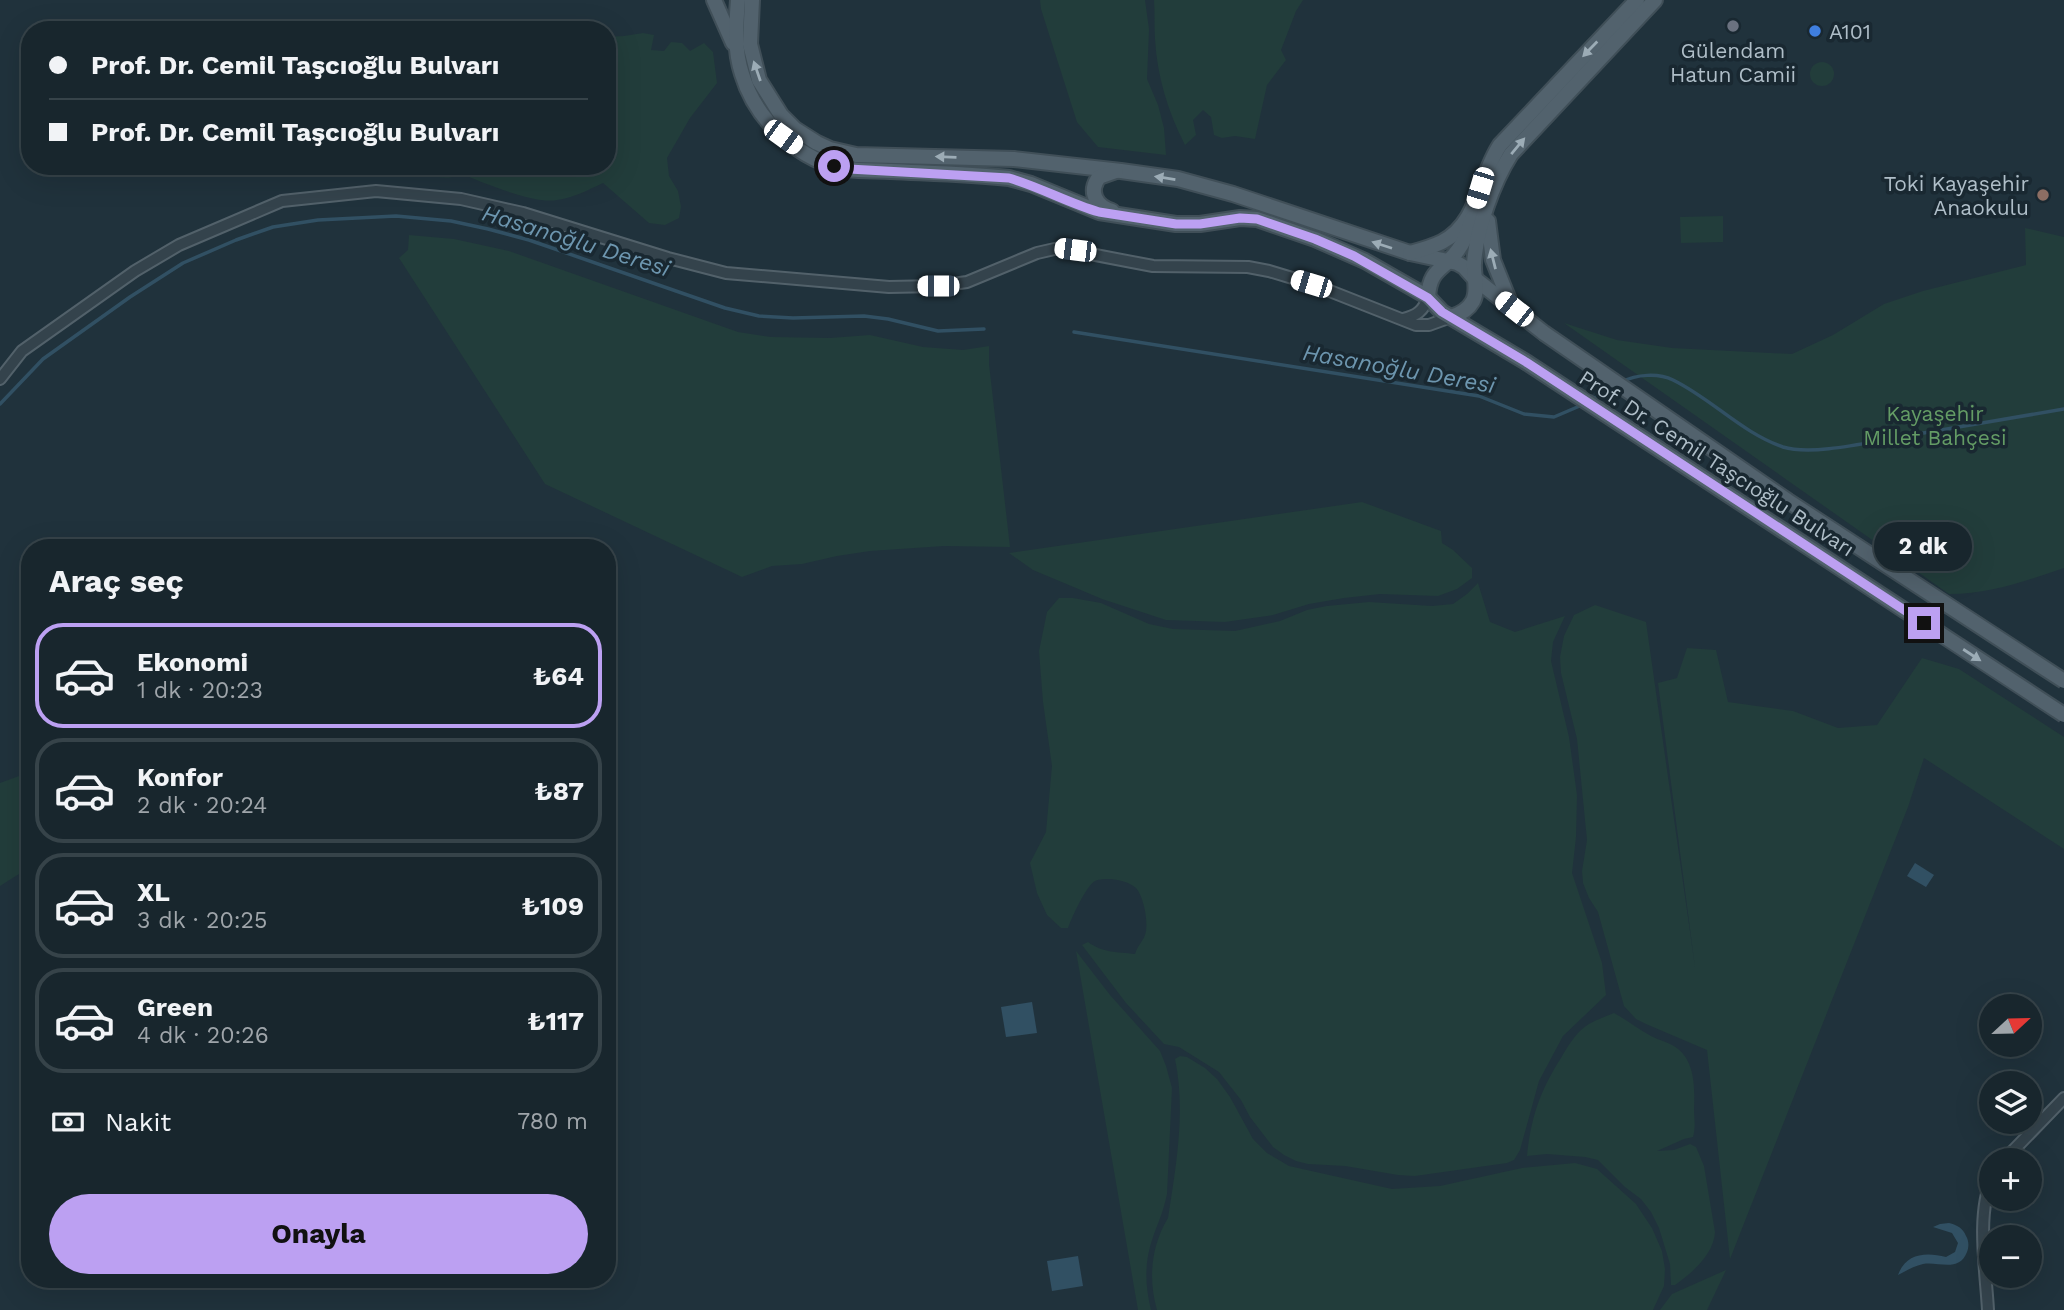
<!DOCTYPE html>
<html lang="tr">
<meta charset="utf-8">
<style>
body{margin:0;font-family:"Work Sans",sans-serif;background:#212e35;color:#f1f3f6;height:100vh;display:flex;flex-direction:column;font-size:26px;white-space:nowrap}
*{box-sizing:border-box;margin:0}
p{font-size:23px;color:#9fa5aa}
.icon{flex:none;width:38px;height:38px;fill:none;stroke:currentColor;stroke-width:2;stroke-linecap:round;stroke-linejoin:round}
.map{position:relative;flex:1;overflow:hidden}
.drawer{position:absolute;left:21px;top:539px;width:595px;height:749px;display:flex;flex-direction:column;background:#18262d;border-radius:28px;box-shadow:0 7px 28px #0002,0 0 0 2px #364349}
.drawer>*{flex:none}
.guide{position:absolute;left:21px;top:21px;width:595px;height:154px;border-radius:28px;box-shadow:0 7px 28px #0002,0 0 0 2px #364349;display:grid;align-content:center;height:154px;padding:0 28px;background:#18262d}
.needle{width:46px;rotate:68deg}
.buttons{position:absolute;left:1979px;top:994px;display:grid;gap:14px}
.buttons a{display:grid;place-items:center;width:63px;height:63px;border-radius:50%;background:#18262d;box-shadow:0 7px 28px #0002,0 0 0 2px #364349;font-size:35px}
.end{position:absolute;width:32px;height:32px;margin:-16px;border:9px solid #bca0f2;background:#111;box-shadow:0 0 0 4px #111}
.from{border-radius:50%}
.bubble{position:absolute;height:49px;border-radius:24px;background:#18262d;box-shadow:0 7px 28px #0002,0 0 0 2px #364349;font-size:23px;font-weight:700;line-height:49px;text-align:center}
.car{position:absolute;width:21px;height:42px;margin:-21px -10px;border-radius:9px;box-shadow:0 0 5px 2px #0007;background:linear-gradient(#fff 24%,#345 0 40%,#fff 0 76%,#345 0 86%,#fff 0)}
.guide b{display:flex;align-items:center;gap:24px;height:66px;font-size:26px}
.guide b+b{border-top:2px solid #364349}
.guide i{width:18px;height:18px;background:#f1f3f6}
ul{padding:0;list-style:none}
li{display:flex;align-items:center;gap:21px;height:105px;margin:0 14px 10px;padding:0 14px;border:4px solid #364349;border-radius:28px}
li div{flex:1}
li b{display:block;font-size:26px}
li em{font-style:normal;font-weight:700}
li.active{border-color:#bca0f2}
li>.icon{width:63px;height:63px;stroke-width:1.5}
h2{padding:0 28px;font-size:32px;line-height:84px}
.pay{display:flex;align-items:center;gap:18px;height:77px;padding:0 28px;font-size:26px}
.pay p{margin-inline-start:auto}
.cta{display:flex;gap:14px;margin-top:auto;padding:14px 28px}
.cta a{flex:1;height:80px;border-radius:42px;background:#bca0f2;color:#111;font-size:28px;font-weight:700;line-height:80px;text-align:center}
.map>svg:first-child{display:block}
.green{fill:#223d3b}
.water{fill:#315063}
.lines{fill:none;stroke-linecap:round;stroke-linejoin:round}
.stream{stroke:#315063;stroke-width:3.5}
.tertiary-casing{stroke:#52616a;stroke-width:14}
.primary-casing{stroke:#404f58;stroke-width:18}
.tertiary{stroke:#34434c;stroke-width:10}
.primary{stroke:#52626d;stroke-width:14}
.primary-bridge-casing{stroke:#404f58;stroke-width:18;stroke-linecap:butt}
.primary-bridge{stroke:#52626d;stroke-width:14}
.oneway{fill:#9cacb6}
.route{stroke:#bca0f2;stroke-width:9}
.worship-dot{fill:#6b7280;stroke:#192831;stroke-width:2.5}
.shop-dot{fill:#3f7fe0;stroke:#192831;stroke-width:2.5}
.education-dot{fill:#8d6e63;stroke:#192831;stroke-width:2.5}
.labels{text-anchor:middle;dominant-baseline:central;stroke-width:7;stroke-linejoin:round;paint-order:stroke}
.poi-label{font-size:21px;fill:#afbec8;stroke:#192831;text-anchor:start}
.park-label{font-size:21px;fill:#649c65;stroke:#192831}
.street-label{font-size:21px;fill:#afbec8;stroke:#192831}
.water-label{font-size:23px;font-style:italic;fill:#6d96af;stroke:#192831}
</style>
<div class="map">
<svg width="2064" height="1310" viewBox="0 0 2064 1310">
<rect width="100%" height="100%" fill="#20323c"/>
<g class="green">
<polygon points="1040,0 1145,0 1149,29 1147,79 1158,105 1164,128 1166,155 1098,147 1077,122 1041,9"/>
<path d="M 1154,0 L 1303,0 L 1296,11 L 1281,50 L 1286,60 L 1267,85 L 1255,139 L 1235,136 L 1222,138 L 1214,135 L 1211,117 L 1203,110 L 1193,120 L 1196,135 L 1185,145 C 1168,112 1157,76 1155,39 C 1154,26 1155,13 1154,0 Z"/>
<path d="M 643,33 L 654,35 L 651,50 L 664,51 L 671,42 L 682,43 L 690,51 L 704,43 L 713,52 L 717,83 L 690,118 L 667,158 L 669,176 L 678,191 L 681,207 L 679,218 L 665,225 L 649,223 L 603,183 C 588,190 573,198 557,200 C 533,204 484,183 462,174 C 449,180 435,178 423,172 L 421,166 L 607,166 L 607,37 L 624,36 Z"/>
<circle cx="1822" cy="74" r="12"/>
<polygon points="1723,216 1723,242 1681,243 1680,217"/>
<path d="M 2025,228 L 2064,237 L 2064,568 C 2025,581 1991,594 1949,594 L 1564,323 L 1617,340 L 1672,348 L 1792,354 L 1833,335 L 1884,304 L 1923,291 L 2026,265 Z"/>
<polygon points="409,235 454,239 509,251 738,332 771,337 830,338 870,335 923,347 963,350 989,346 989,364 1010,547 944,546 870,551 837,556 802,564 772,566 742,577 545,484 399,258 408,250"/>
<polygon points="1362,502 1441,531 1442,543 1453,550 1472,568 1472,578 1457,589 1438,596 1380,594 1344,598 1309,604 1273,615 1225,622 1166,620 1102,599 1076,588 1033,570 1009,553"/>
<path d="M 1478,583 L 1490,622 L 1515,632 L 1565,616 L 1553,642 L 1551,661 L 1569,737 L 1577,795 L 1576,837 L 1572,873 L 1602,963 L 1606,995 L 1563,1036 L 1539,1081 L 1520,1150 L 1514,1160 L 1507,1163 L 1415,1176 L 1398,1175 L 1345,1166 L 1308,1164 L 1296,1161 L 1284,1155 L 1273,1147 L 1250,1117 L 1241,1100 L 1219,1072 L 1179,1047 L 1164,1044 L 1126,1003 L 1082,945 L 1088,942 C 1103,953 1117,952 1135,954 C 1138,945 1143,941 1145,935 C 1149,924 1144,897 1136,888 C 1129,882 1120,880 1111,879 C 1106,879 1099,879 1095,881 C 1086,886 1072,917 1068,928 L 1061,928 L 1047,915 L 1037,893 L 1030,863 L 1046,832 L 1052,766 L 1043,702 L 1039,651 L 1047,612 L 1059,598 L 1073,598 L 1101,603 L 1149,624 L 1173,629 L 1235,631 L 1280,621 L 1307,610 L 1327,606 L 1369,602 L 1432,606 L 1453,604 L 1467,594 Z"/>
<polygon points="1595,605 1646,622 1695,967 1658,683 1677,678 1687,648 1716,650 1728,702 1793,711 1838,728 1877,725 1922,658 1959,669 2064,737 2064,849 1924,758 1908,807 1730,1259 1707,1050 1646,1024 1636,1019 1624,1006 1598,912 1589,898 1583,883 1582,871 1587,840 1577,739 1561,673 1560,657 1564,636 1574,615"/>
<polygon points="30,772 30,867 0,886 0,783"/>
<path d="M 1076,951 L 1110,995 L 1160,1051 L 1166,1066 L 1172,1088 L 1167,1194 C 1163,1213 1159,1220 1153,1237 C 1144,1262 1145,1285 1151,1310 L 1138,1310 Z"/>
<path d="M 1614,1013 C 1627,1020 1638,1029 1651,1036 C 1658,1040 1665,1041 1672,1045 C 1695,1057 1695,1086 1694,1109 C 1694,1118 1696,1127 1693,1137 L 1684,1139 L 1657,1151 L 1674,1150 L 1690,1144 L 1696,1147 L 1704,1166 L 1715,1232 C 1714,1254 1692,1273 1675,1285 L 1671,1285 L 1670,1264 L 1659,1228 L 1651,1212 L 1641,1199 L 1625,1187 L 1598,1160 L 1585,1157 L 1547,1154 L 1527,1156 C 1531,1117 1540,1091 1561,1058 C 1566,1049 1573,1038 1580,1031 C 1589,1022 1602,1018 1614,1013 Z"/>
<path d="M 1180,1056 L 1187,1057 L 1205,1068 L 1217,1079 L 1230,1097 L 1253,1139 L 1267,1153 L 1289,1166 L 1392,1189 L 1440,1186 L 1522,1168 L 1575,1163 L 1597,1169 L 1636,1204 L 1652,1228 L 1662,1251 L 1665,1269 L 1664,1286 L 1653,1310 L 1157,1310 C 1148,1279 1151,1246 1168,1218 C 1176,1166 1186,1111 1175,1059 Z"/>
<polygon points="1726,1270 1707,1310 1660,1310 1672,1294"/>
</g>
<g class="water">
<polygon points="1915,863 1934,875 1926,887 1907,876"/>
<polygon points="1032,1002 1037,1033 1006,1037 1001,1007"/>
<path d="M 1949,1223 C 1957,1225 1963,1228 1966,1236 C 1969,1241 1969,1247 1967,1252 C 1959,1273 1938,1261 1923,1264 C 1914,1266 1906,1271 1898,1275 C 1906,1253 1926,1252 1946,1257 L 1955,1252 L 1958,1243 L 1952,1233 L 1933,1227 L 1940,1224 Z"/>
<polygon points="1078,1256 1083,1286 1052,1291 1047,1261"/>
</g>
<g class="lines">
<g class="stream">
<polyline points="1074,332 1479,396 1524,414 1554,417 1582,405"/>
<path d="M 1622,382 C 1636,374 1659,373 1673,380 C 1712,399 1742,433 1783,447 C 1813,456 1869,442 1900,437 C 1955,428 2009,418 2064,409"/>
<polyline points="1591,400 1615,386"/>
<polyline points="0,404 43,359 130,297 183,263 236,240 273,227 318,220 396,216 451,221 488,229 529,240 725,308 759,316 793,318 864,316 888,319 938,331 984,329"/>
</g>
<defs>
<g id="tertiary">
<path d="M 1403,319 C 1416,316 1424,311 1428,297"/>
<polyline points="0,379 22,351 135,271 179,245 282,201 376,191 461,199 523,213 668,258 726,273 889,287 938,286 967,282 1037,253 1059,248 1153,266 1248,267 1269,271 1312,284 1416,325 1429,325 1451,317"/>
<polyline points="2004,1160 2064,1098"/>
<path d="M 1988,1310 C 1986,1272 1976,1214 1992,1179"/>
</g>
<g id="primary">
<polyline points="714,0 733,43"/>
<path d="M 738,0 C 736,25 734,50 742,74 C 756,121 800,162 848,169 C 862,171 877,170 891,171 C 931,173 970,174 1009,178 L 1031,184 L 1099,212 L 1176,224 L 1200,224 L 1240,218 L 1257,219 L 1315,239 L 1365,261 L 1428,297 L 1442,312 L 1526,362"/>
<polyline points="752,0 750,44 759,80 781,115 795,129 817,143 830,149 856,155 1014,159 1121,171 1178,179 1233,194 1410,253 1457,263 1464,267 1474,278 1544,333"/>
<path d="M 1112,211 C 1096,206 1088,192 1099,177 L 1116,171"/>
<polyline points="1488,221 1493,260 1511,305"/>
<path d="M 1410,253 C 1421,250 1432,247 1442,242 C 1479,223 1479,176 1500,145 L 1637,0"/>
<path d="M 1428,297 C 1430,267 1444,271 1458,250 C 1465,241 1469,229 1472,218"/>
<path d="M 1451,317 C 1461,314 1468,310 1473,301 C 1479,289 1473,276 1474,263 C 1477,228 1492,184 1511,154 L 1655,0"/>
</g>
</defs>
<use href="#tertiary" class="tertiary-casing"/>
<use href="#primary" class="primary-casing"/>
<use href="#tertiary" class="tertiary"/>
<use href="#primary" class="primary"/>
<defs>
<g id="primary-bridge">
<polyline points="1544,333 1788,501 2064,681"/>
<polyline points="1526,362 2064,715"/>
</g>
</defs>
<use href="#primary-bridge" class="primary-bridge-casing"/>
<use href="#primary-bridge" class="primary-bridge"/>
</g>
<defs><path id="oneway-solid" d="M-6-.8H1V-3.2L6.5 0L1 3.2V.8H-6Z" transform="scale(1.75)"/></defs>
<g class="oneway">
<use href="#oneway-solid" transform="translate(1590 49) rotate(134)"/>
<use href="#oneway-solid" transform="translate(757 71) rotate(-109)"/>
<use href="#oneway-solid" transform="translate(1518 146) rotate(-50)"/>
<use href="#oneway-solid" transform="translate(946 157) rotate(-178)"/>
<use href="#oneway-solid" transform="translate(1165 178) rotate(-171)"/>
<use href="#oneway-solid" transform="translate(1382 245) rotate(-162)"/>
<use href="#oneway-solid" transform="translate(1493 259) rotate(-104)"/>
<use href="#oneway-solid" transform="translate(1972 655) rotate(33)"/>
</g>
<g class="lines">
<path class="route" d="M 834,166 L 849,169 L 1009,178 C 1040,187 1068,203 1099,212 L 1176,224 L 1200,224 L 1240,218 L 1257,219 L 1315,239 L 1354,256 L 1428,298 L 1442,312 L 1526,362 L 1924,623"/>
</g>
<circle class="worship-dot" cx="1733" cy="26" r="7"/>
<circle class="shop-dot" cx="1815" cy="31" r="7"/>
<circle class="education-dot" cx="2043" cy="195" r="7"/>
<g class="labels">
<g class="poi-label">
<text x="1829" y="31">A101</text>
<text x="1733" y="50" text-anchor="middle">Gülendam<tspan x="1733" dy="24">Hatun Camii</tspan></text>
<text x="2029" y="183" text-anchor="end">Toki Kayaşehir<tspan x="2029" dy="24">Anaokulu</tspan></text>
</g>
<g class="park-label">
<text x="1935" y="413">Kayaşehir<tspan x="1935" dy="24">Millet Bahçesi</tspan></text>
</g>
<g class="street-label">
<text transform="translate(1717 463) rotate(33)">Prof. Dr. Cemil Taşcıoğlu Bulvarı</text>
</g>
<g class="water-label">
<text transform="translate(576 241) rotate(17)">Hasanoğlu Deresi</text>
<text transform="translate(1399 369) rotate(10)">Hasanoğlu Deresi</text>
</g>
</g>
</svg>
<div class="buttons">
<a><svg class="needle" viewBox="-14 -14 28 28"><path d="M0-13l5 13h-10z" fill="#e53935"/><path d="M0 13l5-13h-10z" fill="#9fa5aa"/></svg></a>
<a><svg class="icon" aria-label="layers" viewBox="0 0 24 24"><path d="M12 4l9 5-9 5-9-5zM3 14l9 5 9-5"/></svg></a>
<a>+</a>
<a>−</a>
</div>
<i class="end from" style="left:834px;top:166px"></i>
<i class="end" style="left:1924px;top:623px"></i>
<div class="bubble" style="left:1874px;top:522px;width:98px">2 dk</div>
<i class="car" style="left:783px;top:137px;rotate:126deg"></i>
<i class="car" style="left:1480px;top:188px;rotate:197deg"></i>
<i class="car" style="left:1075px;top:250px;rotate:277deg"></i>
<i class="car" style="left:1311px;top:284px;rotate:287deg"></i>
<i class="car" style="left:938px;top:286px;rotate:270deg"></i>
<i class="car" style="left:1514px;top:309px;rotate:308deg"></i>
<div class="guide">
<b><i class="from"></i>Prof. Dr. Cemil Taşcıoğlu Bulvarı</b>
<b><i></i>Prof. Dr. Cemil Taşcıoğlu Bulvarı</b>
</div>
<section class="drawer">
<h2>Araç seç</h2>
<ul>
<li class="active"><svg class="icon" aria-label="car" viewBox="0 0 24 24"><path d="M5 17H2v-5l4-1 3-4h7l3 4 3 1v5h-3M9 17h6M6 11h13"/><circle cx="7" cy="17" r="2"/><circle cx="17" cy="17" r="2"/></svg><div><b>Ekonomi</b><p>1 dk · 20:23</p></div><em>₺64</em></li>
<li><svg class="icon" aria-label="car" viewBox="0 0 24 24"><path d="M5 17H2v-5l4-1 3-4h7l3 4 3 1v5h-3M9 17h6M6 11h13"/><circle cx="7" cy="17" r="2"/><circle cx="17" cy="17" r="2"/></svg><div><b>Konfor</b><p>2 dk · 20:24</p></div><em>₺87</em></li>
<li><svg class="icon" aria-label="car" viewBox="0 0 24 24"><path d="M5 17H2v-5l4-1 3-4h7l3 4 3 1v5h-3M9 17h6M6 11h13"/><circle cx="7" cy="17" r="2"/><circle cx="17" cy="17" r="2"/></svg><div><b>XL</b><p>3 dk · 20:25</p></div><em>₺109</em></li>
<li><svg class="icon" aria-label="car" viewBox="0 0 24 24"><path d="M5 17H2v-5l4-1 3-4h7l3 4 3 1v5h-3M9 17h6M6 11h13"/><circle cx="7" cy="17" r="2"/><circle cx="17" cy="17" r="2"/></svg><div><b>Green</b><p>4 dk · 20:26</p></div><em>₺117</em></li>
</ul>
<div class="pay"><svg class="icon" aria-label="cash" viewBox="0 0 24 24"><path d="M3 7h18v10H3z"/><circle cx="12" cy="12" r="2"/></svg>Nakit<p>780 m</p></div>
<div class="cta"><a>Onayla</a></div>
</section>
</div>
